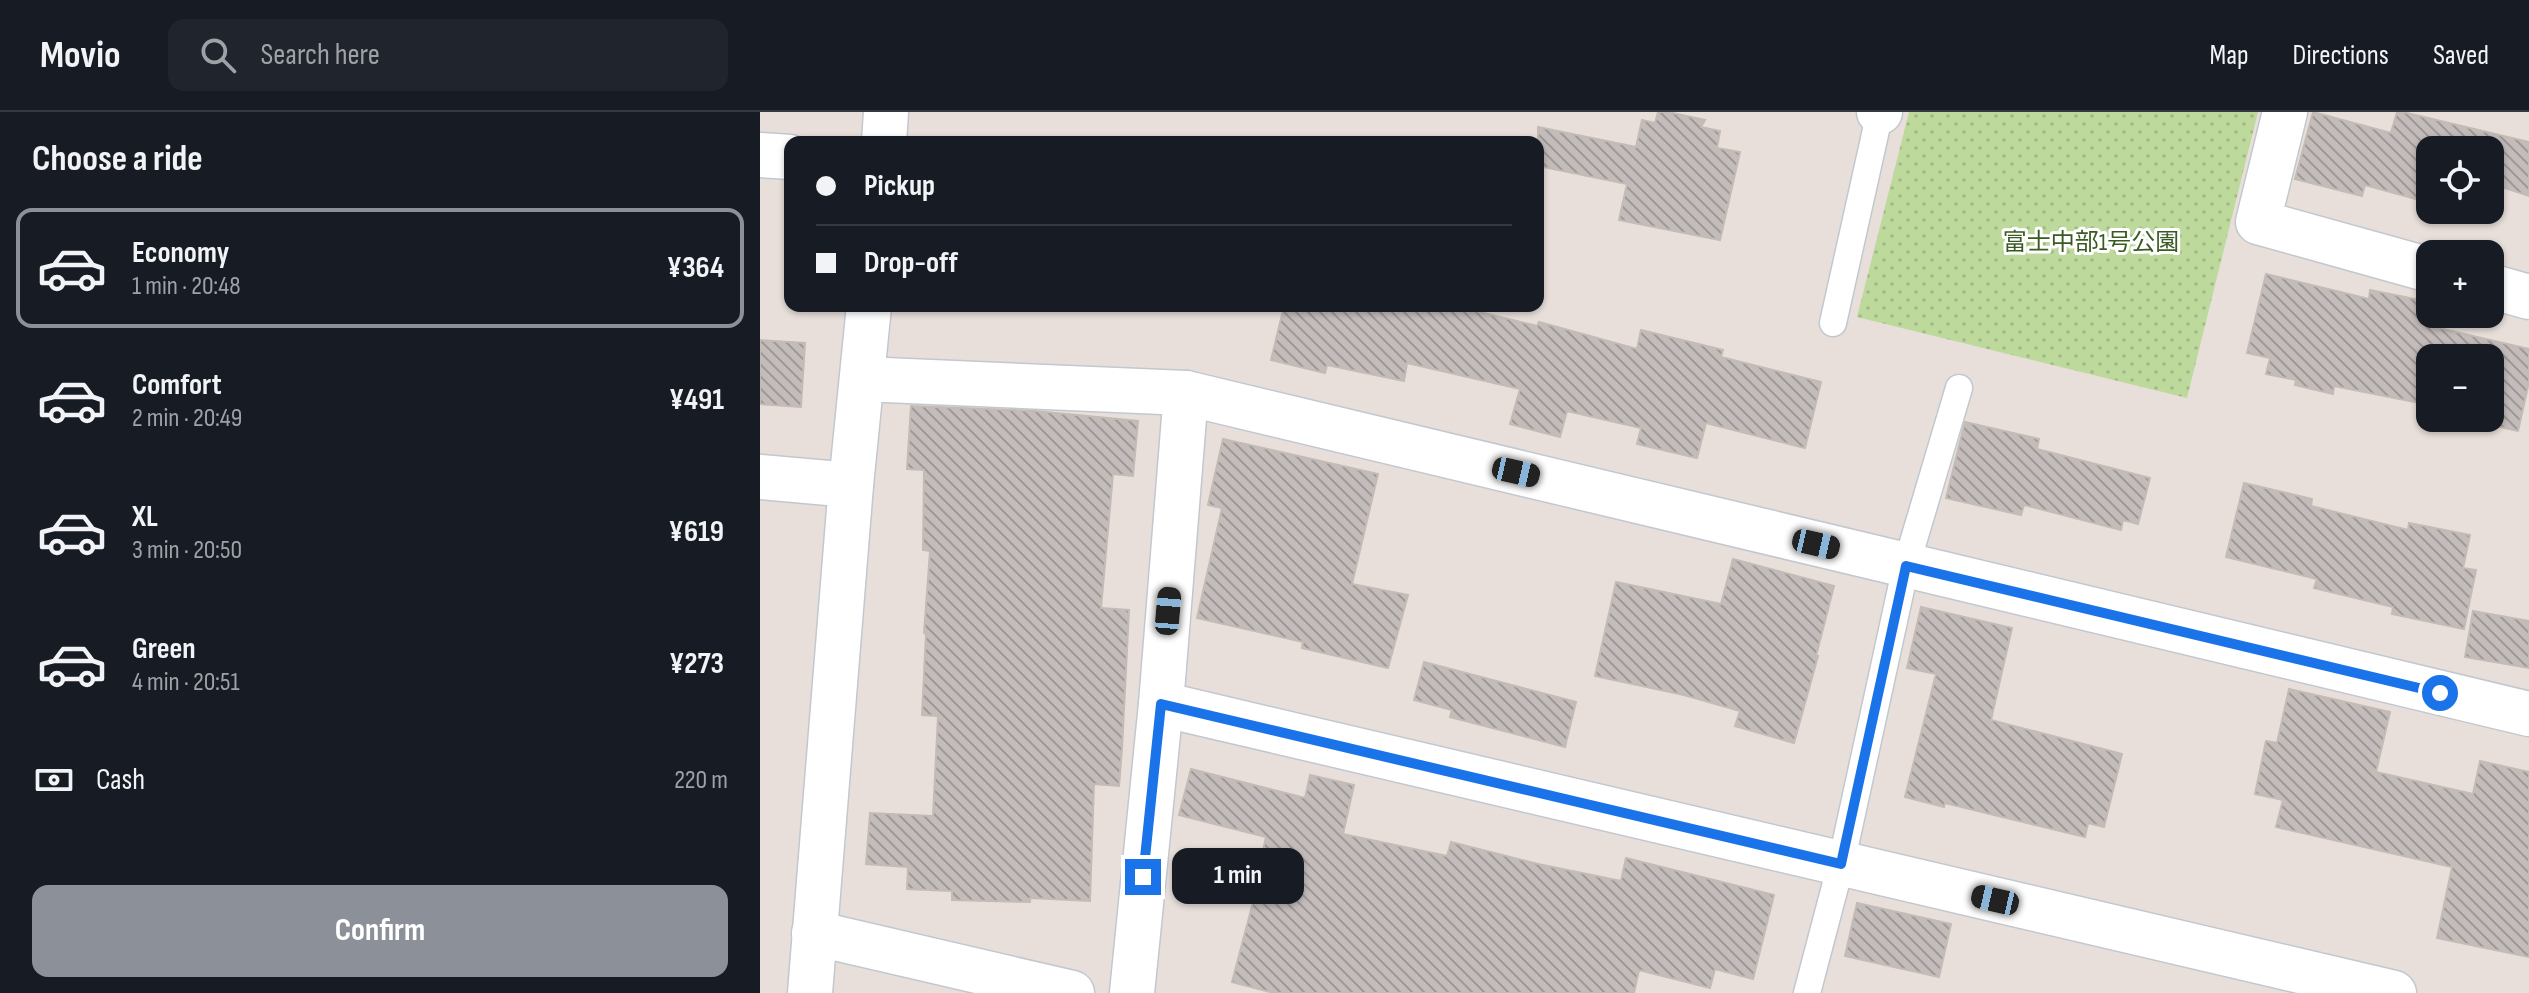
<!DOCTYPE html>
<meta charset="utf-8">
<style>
body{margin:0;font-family:"Sofia Sans Condensed","Noto Sans JP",sans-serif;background:#20242c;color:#f1f3f6;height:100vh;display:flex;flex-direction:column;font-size:30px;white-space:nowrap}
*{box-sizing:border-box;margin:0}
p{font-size:26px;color:#9ea1a6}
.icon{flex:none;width:44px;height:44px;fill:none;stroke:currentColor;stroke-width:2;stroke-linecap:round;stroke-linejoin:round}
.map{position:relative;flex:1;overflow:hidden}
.sheet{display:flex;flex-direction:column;background:#171b24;width:760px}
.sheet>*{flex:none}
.banner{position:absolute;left:24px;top:24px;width:760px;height:176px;border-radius:16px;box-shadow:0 2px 6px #0004;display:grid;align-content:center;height:176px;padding:0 32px;background:#171b24}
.fabs{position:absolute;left:1656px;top:24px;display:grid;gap:16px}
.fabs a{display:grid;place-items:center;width:88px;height:88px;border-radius:16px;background:#171b24;box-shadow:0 2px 6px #0004;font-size:40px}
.end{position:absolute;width:36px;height:36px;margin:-18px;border:10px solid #1a73e8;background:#fff;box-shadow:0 0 0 4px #fff}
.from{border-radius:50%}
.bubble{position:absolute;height:56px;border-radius:16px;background:#171b24;box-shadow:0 2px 6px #0004;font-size:26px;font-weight:700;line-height:56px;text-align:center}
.car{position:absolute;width:24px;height:48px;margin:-24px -12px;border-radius:10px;box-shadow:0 0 6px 2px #0007;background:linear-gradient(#222 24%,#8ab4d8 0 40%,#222 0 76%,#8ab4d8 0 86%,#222 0)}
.banner b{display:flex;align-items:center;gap:28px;height:76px;font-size:30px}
.banner b+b{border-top:2px solid #363941}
.banner i{width:20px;height:20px;background:#f1f3f6}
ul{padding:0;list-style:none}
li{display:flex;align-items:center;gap:24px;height:120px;margin:0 16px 12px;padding:0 16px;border:4px solid transparent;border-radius:16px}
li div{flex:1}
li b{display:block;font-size:30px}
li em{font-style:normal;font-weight:700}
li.selected{border-color:#8c9099}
li>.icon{width:72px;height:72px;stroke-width:1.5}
h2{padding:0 32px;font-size:36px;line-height:96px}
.pay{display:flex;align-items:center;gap:20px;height:88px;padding:0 32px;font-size:30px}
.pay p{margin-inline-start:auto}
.button{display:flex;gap:16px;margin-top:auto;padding:16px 32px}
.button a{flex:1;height:92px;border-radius:16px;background:#8c9099;color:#fff;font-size:32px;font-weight:700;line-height:92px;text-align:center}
header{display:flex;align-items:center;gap:48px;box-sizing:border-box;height:112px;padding:0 40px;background:#171b24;border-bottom:2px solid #363941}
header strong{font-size:38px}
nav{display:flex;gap:44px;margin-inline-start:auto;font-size:28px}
.search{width:560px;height:72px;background:#20242c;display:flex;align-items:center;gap:20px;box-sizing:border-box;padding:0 28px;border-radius:16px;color:#9ea1a6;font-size:30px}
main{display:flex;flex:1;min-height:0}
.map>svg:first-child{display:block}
.green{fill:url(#green-dots)}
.building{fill:url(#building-back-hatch);stroke:#c3bbb4;stroke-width:2}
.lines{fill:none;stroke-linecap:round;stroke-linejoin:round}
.service-casing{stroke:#c2c8cf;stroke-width:29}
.minor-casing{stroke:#c2c8cf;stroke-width:47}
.tertiary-casing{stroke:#c2c8cf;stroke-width:47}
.service{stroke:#fff;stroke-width:26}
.minor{stroke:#fff;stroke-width:44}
.tertiary{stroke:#fff;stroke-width:44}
.route{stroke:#1a73e8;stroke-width:10}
.labels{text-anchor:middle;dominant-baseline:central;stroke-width:6;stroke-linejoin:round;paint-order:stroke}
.park-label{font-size:24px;fill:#395a21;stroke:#fff}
</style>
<header>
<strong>Movio</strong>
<div class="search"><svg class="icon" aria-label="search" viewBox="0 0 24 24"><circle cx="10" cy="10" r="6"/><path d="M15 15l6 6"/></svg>Search here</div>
<nav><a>Map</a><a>Directions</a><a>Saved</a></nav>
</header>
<main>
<section class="sheet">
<h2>Choose a ride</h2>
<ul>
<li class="selected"><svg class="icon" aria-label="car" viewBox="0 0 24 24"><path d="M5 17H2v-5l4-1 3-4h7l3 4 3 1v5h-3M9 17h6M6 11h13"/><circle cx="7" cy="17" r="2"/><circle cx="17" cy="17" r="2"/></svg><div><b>Economy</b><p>1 min · 20:48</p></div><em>¥364</em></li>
<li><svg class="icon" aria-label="car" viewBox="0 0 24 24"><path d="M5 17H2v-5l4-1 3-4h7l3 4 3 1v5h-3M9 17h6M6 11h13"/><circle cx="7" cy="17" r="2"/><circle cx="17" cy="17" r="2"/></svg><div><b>Comfort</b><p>2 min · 20:49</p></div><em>¥491</em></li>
<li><svg class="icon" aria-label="car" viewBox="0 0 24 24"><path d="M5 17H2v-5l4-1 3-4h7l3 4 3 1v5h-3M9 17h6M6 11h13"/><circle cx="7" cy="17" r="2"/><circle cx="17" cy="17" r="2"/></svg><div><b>XL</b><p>3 min · 20:50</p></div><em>¥619</em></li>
<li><svg class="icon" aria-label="car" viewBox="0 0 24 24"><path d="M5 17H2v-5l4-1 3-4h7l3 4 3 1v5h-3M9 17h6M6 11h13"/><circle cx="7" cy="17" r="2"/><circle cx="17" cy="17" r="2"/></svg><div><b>Green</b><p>4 min · 20:51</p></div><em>¥273</em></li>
</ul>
<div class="pay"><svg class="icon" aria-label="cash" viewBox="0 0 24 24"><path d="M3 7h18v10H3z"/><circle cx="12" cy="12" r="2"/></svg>Cash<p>220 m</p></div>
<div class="button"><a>Confirm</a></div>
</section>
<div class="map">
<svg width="1769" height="881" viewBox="0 0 1769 881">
<defs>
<pattern id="green-dots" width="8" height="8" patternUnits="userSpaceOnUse" patternTransform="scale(2)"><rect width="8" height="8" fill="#bed99c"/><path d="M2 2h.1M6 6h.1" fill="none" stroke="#a3ba86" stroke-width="1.8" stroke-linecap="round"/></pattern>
<pattern id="building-back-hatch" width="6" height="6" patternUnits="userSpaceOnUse" patternTransform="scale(2)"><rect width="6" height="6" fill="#c3bcba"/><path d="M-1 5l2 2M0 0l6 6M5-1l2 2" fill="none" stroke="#9e9997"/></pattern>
</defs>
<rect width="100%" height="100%" fill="#e8dfda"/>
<polygon class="green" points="1149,0 1498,0 1427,286 1097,205"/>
<g class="building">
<polygon points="898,0 908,0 945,8 941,15 960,19 957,36 980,40 960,128 859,108 867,72 778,54 778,15 876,35 882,8 895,11"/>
<polygon points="1553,0 1631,21 1637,0 1643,0 1769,30 1769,84 1736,73 1728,107 1695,98 1730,98 1730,38 1670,38 1670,91 1605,73 1602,84 1535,67"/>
<polygon points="1506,162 1609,187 1610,178 1670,190 1670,214 1769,237 1769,270 1758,319 1711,308 1712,306 1730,306 1730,246 1670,246 1670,293 1574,274 1573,282 1535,273 1536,268 1506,262 1510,246 1487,241"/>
<polygon points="524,194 695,194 777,214 779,210 877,237 881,218 963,238 961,245 1061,270 1045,336 946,311 937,346 877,332 881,316 807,299 800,325 750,312 760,277 647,251 644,269 567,253 565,261 511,248"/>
<polygon points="0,228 45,231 41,295 0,292"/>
<polygon points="151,294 275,299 378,309 373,364 353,362 341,496 369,498 362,637 359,674 334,672 330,789 270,786 270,790 192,788 192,779 147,777 148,755 106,752 110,701 173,704 178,604 162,603 166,522 164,521 170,439 163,438 164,358 147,357"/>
<polygon points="1205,310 1279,327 1277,337 1390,366 1378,412 1363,408 1361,418 1264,393 1261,403 1186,386"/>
<polygon points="463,327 618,362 592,472 648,483 628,556 542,536 543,530 437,506 462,396 448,393"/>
<polygon points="1484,371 1552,387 1551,394 1648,418 1649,411 1710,423 1703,456 1716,458 1704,517 1632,502 1633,495 1554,476 1557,467 1466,445"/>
<polygon points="973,447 1074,474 1056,544 1058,544 1034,631 975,614 980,599 924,583 835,564 856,470 961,492"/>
<polygon points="1161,495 1252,516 1231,608 1362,642 1344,715 1328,711 1325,725 1185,691 1184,695 1145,685 1176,562 1147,556"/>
<polygon points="1713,499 1769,509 1769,556 1705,545"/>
<polygon points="664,550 816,590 805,635 690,605 692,598 654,588"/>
<polygon points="1529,577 1630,600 1616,660 1713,682 1720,649 1769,660 1769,845 1677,826 1692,755 1516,715 1523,688 1495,682 1506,629 1517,631"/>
<polygon points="431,657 545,686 550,663 594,673 583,722 687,744 691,730 778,752 861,769 866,746 1014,783 993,867 955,857 950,876 879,858 874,881 514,881 472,870 502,756 499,756 506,725 419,703"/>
<polygon points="1097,791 1191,812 1179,865 1085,844"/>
</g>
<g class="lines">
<defs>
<g id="service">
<polyline points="1073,211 1120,0"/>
<polyline points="1047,881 1081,752 1146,454 1199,276"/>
</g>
<g id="minor">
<polyline points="1119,0 1120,0"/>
<polyline points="1525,0 1498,110 1670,158"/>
<polyline points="0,43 30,45"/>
<polyline points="1730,174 1769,185"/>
<polyline points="102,267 426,281 1769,602"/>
<polyline points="0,365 91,373"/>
<polyline points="401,592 1634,881"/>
<polyline points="54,821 312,881"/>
<polyline points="372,881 401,592 426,281"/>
</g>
<g id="tertiary">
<polyline points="124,30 126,0"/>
<polyline points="50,881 91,373 109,194"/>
</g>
</defs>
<use href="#service" class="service-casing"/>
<use href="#minor" class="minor-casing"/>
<use href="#tertiary" class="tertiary-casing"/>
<use href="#service" class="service"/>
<use href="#minor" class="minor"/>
<use href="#tertiary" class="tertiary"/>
</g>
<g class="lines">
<polyline class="route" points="383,765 401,592 1081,752 1146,454 1680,581"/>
</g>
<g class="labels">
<g class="park-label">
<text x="1331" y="130">富士中部1号公園</text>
</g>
</g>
</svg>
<div class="fabs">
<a><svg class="icon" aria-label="locate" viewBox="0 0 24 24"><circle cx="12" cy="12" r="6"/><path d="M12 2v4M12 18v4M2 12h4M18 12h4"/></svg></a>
<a>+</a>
<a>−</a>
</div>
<i class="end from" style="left:1680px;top:581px"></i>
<i class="end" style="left:383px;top:765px"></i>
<div class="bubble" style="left:412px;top:736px;width:132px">1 min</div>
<i class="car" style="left:756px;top:360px;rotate:103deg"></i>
<i class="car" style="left:1056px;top:432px;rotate:103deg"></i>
<i class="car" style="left:408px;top:499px;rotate:5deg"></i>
<i class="car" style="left:1235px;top:788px;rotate:283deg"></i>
<div class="banner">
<b><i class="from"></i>Pickup</b>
<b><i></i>Drop-off</b>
</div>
</div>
</main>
